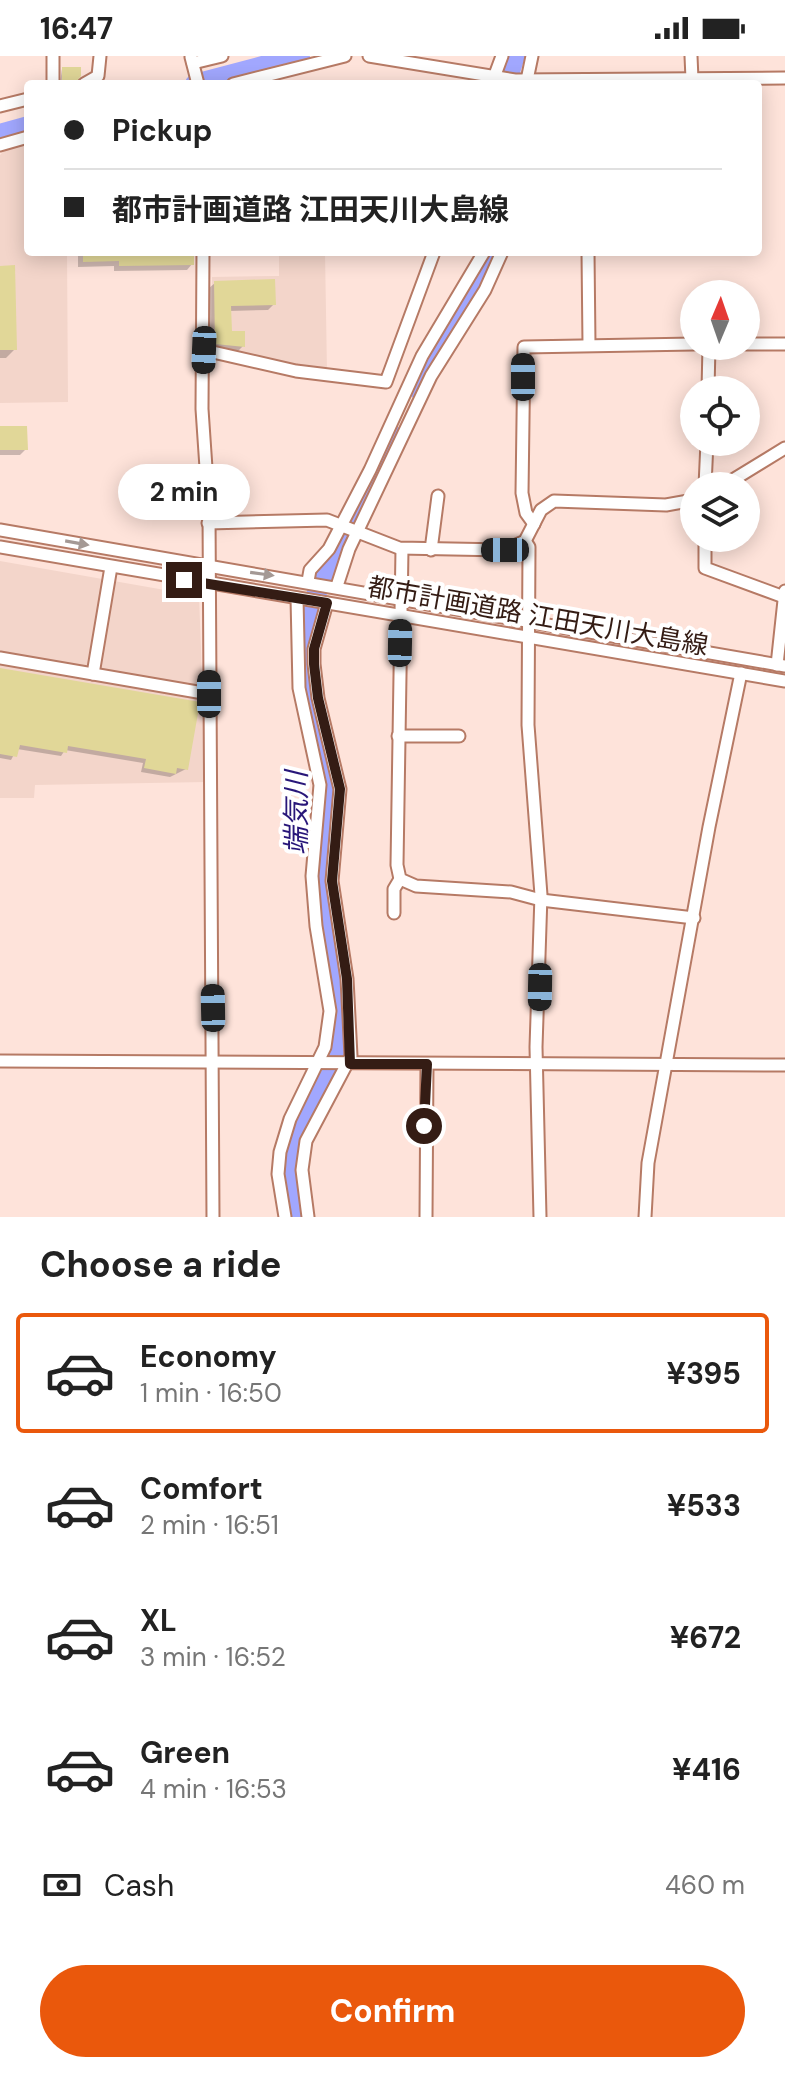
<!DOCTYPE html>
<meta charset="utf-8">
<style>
body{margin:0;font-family:"DM Sans","Noto Sans JP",sans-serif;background:#f6f6f6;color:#222;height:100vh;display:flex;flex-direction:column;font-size:30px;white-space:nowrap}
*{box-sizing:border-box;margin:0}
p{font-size:26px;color:#767676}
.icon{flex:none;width:44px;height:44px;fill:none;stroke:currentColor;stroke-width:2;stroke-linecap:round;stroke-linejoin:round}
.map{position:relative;height:1161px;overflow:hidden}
.details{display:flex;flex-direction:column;background:#fff;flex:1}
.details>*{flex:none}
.guide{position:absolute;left:24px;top:24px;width:738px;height:176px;border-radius:8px;box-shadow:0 4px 20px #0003;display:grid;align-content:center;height:176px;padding:0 40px;background:#fff}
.needle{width:52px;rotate:2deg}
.tools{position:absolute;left:680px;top:224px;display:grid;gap:16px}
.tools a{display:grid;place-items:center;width:80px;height:80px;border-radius:50%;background:#fff;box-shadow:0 4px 20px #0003;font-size:40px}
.end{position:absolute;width:36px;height:36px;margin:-18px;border:10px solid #341c14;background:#fff;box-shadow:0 0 0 4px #fff}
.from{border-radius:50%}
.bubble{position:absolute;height:56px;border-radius:28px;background:#fff;box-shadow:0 4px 20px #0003;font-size:26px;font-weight:700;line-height:56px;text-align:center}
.car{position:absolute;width:24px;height:48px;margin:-24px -12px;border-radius:10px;box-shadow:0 0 6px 2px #0007;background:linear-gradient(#222 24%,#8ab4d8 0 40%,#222 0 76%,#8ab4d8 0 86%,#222 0)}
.guide b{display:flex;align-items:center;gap:28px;height:76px;font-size:30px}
.guide b+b{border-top:2px solid #e0e0e0}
.guide i{width:20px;height:20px;background:#222}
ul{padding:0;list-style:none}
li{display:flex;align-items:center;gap:24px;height:120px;margin:0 16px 12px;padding:0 24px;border:4px solid transparent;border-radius:8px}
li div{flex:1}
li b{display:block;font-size:30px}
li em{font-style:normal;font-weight:700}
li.selected{border-color:#ea580c}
li>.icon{width:72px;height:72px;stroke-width:1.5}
h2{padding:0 40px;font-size:36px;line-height:96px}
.pay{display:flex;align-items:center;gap:20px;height:88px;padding:0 40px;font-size:30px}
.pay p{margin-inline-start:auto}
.button{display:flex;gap:16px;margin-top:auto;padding:16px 40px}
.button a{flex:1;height:92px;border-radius:48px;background:#ea580c;color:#fff;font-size:32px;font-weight:700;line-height:92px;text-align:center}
.status{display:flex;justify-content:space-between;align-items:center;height:56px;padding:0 40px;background:#fff;direction:ltr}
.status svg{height:22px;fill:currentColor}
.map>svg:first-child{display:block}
.built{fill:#f3d5ca}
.shadow{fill:#0003}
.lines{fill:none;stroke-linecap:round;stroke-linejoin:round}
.river{stroke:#a1a7fe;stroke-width:20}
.building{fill:#e1d798}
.minor-casing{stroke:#b67a65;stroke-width:15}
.minor{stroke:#fff;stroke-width:11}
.oneway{fill:#a49995}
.route{stroke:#341c14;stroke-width:10}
.labels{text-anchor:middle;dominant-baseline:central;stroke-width:8;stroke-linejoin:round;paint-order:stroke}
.street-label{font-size:26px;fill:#341c14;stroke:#fff}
.water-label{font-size:28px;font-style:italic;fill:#281679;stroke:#fff}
</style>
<div class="status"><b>16:47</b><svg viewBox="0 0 49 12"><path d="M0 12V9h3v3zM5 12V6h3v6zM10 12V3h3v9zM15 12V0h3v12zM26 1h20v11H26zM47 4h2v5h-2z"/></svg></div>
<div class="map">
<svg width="785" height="1161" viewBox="0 0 785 1161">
<rect width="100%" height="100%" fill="#fee3da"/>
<g class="built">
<polygon points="28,87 28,196 67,196 68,346 0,347 0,99 7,92"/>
<polygon points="279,196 325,196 327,316 211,291 212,221 279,220"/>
<polygon points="0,505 199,540 206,726 35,729 34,742 0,742"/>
</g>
<g class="shadow">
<polygon points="62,13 74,25 72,27 60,27"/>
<polygon points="78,196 193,196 192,208 187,214 114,215 114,210 78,211"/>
<polygon points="0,212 15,293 6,302 0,302"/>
<polygon points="215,227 274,248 268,254 229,255 230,277 243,290 237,296 210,293 209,232"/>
<polygon points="0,372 26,393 20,399 0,399"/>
<polygon points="0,614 186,713 170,721 141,716 143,707 65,694 61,700 17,693 11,704 0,702"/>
</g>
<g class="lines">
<g class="river">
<polyline points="195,28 300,0"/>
<polyline points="506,28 515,0"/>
<polyline points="0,78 28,70"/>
<polyline points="419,334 492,196"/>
<polyline points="295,1161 293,1097 311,1051 332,1017 341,986 338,921 322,835 330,726 305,628 305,577 320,526 396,381"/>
</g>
</g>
<g class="building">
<polygon points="62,11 81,11 81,20 76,26 62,25"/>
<polygon points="83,196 194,196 194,209 119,210 119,205 83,206"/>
<polygon points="15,209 17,294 0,294 0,210"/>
<polygon points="275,223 276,249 231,250 232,275 245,275 245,291 215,288 214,225"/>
<polygon points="0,370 27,370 28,394 0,394"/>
<polygon points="0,612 200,646 188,714 177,712 176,718 144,712 146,703 68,690 67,697 20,689 17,701 0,698"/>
</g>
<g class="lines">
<defs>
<g id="minor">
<polyline points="53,0 53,28"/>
<polyline points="369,0 515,24 785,22"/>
<polyline points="691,0 692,23"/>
<polyline points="191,1 198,28"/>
<polyline points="193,7 222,0"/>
<polyline points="527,24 532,0"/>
<polyline points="492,27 502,0"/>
<polyline points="84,28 98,20 100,0"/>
<polyline points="233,28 345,0"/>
<polyline points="0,50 28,43"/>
<polyline points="0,89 28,81"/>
<polyline points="203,196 202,353 209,456 213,1161"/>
<polyline points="588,196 589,288"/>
<polyline points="746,288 785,288"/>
<polyline points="204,294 296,315 386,326 434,196"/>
<polyline points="708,334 709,290"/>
<polyline points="705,430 707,386"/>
<polyline points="723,430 785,392"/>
<polyline points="208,467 327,464 399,492 505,494 525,485 541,454 554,445 666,449 694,444"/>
<polyline points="534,468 526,457 522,437 524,291 694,288"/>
<polyline points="0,474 785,610"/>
<polyline points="705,482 705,512 784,541"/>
<polyline points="525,485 529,491 528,669 541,839 536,991 540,1161"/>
<polyline points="0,491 785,625"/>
<polyline points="402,493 397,809 400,823 416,830 511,836 541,844 694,862"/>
<polyline points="431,494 438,440"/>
<polyline points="308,525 310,514 329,493 370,414 422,300 484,196"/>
<polyline points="337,530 349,493 431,320 485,234 502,196"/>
<polyline points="0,602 209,638"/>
<polyline points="777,609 785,535"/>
<polyline points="93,618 111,511"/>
<polyline points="398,680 459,680"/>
<polyline points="394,857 394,833 400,823"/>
<polyline points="0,1005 785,1009"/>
<polyline points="285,1161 278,1118 280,1096 290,1063 325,991 330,955 316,870 312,820 320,729 299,632 297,542"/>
<polyline points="308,1161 302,1114 306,1085 351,1000 347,923 332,825 340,733 318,642 314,608 314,593 327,547"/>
<polyline points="426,1161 427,1008"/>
<polyline points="645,1161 648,1107 709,771 741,617"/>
</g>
</defs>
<use href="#minor" class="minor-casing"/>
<use href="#minor" class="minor"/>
</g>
<defs><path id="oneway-solid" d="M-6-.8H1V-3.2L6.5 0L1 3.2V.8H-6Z" transform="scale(2)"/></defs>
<g class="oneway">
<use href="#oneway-solid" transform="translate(77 487) rotate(10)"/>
<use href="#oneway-solid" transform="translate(262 518) rotate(8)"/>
</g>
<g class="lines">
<polyline class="route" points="184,524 327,547 314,593 314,608 318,642 340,733 332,825 347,923 350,1008 427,1008 424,1070"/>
</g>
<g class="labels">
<g class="street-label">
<text transform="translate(538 560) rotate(10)">都市計画道路 江田天川大島線</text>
</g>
<g class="water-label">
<text transform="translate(296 757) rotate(-90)">端気川</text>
</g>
</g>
</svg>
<div class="tools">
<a><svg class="needle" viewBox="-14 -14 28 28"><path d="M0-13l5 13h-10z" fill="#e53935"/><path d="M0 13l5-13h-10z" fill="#767676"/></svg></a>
<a><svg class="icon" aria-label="locate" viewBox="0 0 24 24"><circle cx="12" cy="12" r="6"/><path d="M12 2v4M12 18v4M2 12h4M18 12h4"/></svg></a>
<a><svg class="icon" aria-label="layers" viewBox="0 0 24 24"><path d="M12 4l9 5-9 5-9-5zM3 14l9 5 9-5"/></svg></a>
</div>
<i class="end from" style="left:424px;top:1070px"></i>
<i class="end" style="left:184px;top:524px"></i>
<div class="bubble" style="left:118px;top:408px;width:132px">2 min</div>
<i class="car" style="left:204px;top:294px;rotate:182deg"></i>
<i class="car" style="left:523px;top:321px;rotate:0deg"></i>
<i class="car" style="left:505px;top:494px;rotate:270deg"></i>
<i class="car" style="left:400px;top:587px;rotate:1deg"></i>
<i class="car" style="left:209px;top:638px;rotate:0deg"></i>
<i class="car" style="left:540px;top:931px;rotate:181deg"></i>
<i class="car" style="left:213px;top:952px;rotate:359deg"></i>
<div class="guide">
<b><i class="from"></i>Pickup</b>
<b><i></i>都市計画道路 江田天川大島線</b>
</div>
</div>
<section class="details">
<h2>Choose a ride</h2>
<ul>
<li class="selected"><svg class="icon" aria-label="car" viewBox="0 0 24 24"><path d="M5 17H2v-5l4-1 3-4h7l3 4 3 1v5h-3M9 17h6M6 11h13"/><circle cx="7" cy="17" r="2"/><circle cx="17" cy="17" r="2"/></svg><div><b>Economy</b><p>1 min · 16:50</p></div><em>¥395</em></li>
<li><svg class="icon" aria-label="car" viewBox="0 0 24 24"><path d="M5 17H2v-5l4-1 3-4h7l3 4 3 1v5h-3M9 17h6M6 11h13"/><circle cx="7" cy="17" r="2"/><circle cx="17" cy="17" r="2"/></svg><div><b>Comfort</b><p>2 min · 16:51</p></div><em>¥533</em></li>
<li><svg class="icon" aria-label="car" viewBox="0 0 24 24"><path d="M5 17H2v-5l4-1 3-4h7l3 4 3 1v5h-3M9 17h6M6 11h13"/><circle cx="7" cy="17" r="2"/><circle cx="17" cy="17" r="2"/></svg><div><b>XL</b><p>3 min · 16:52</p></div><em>¥672</em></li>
<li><svg class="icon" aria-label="car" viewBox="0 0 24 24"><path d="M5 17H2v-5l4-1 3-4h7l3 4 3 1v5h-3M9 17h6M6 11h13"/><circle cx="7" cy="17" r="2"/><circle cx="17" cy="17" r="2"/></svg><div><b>Green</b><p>4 min · 16:53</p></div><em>¥416</em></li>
</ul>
<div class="pay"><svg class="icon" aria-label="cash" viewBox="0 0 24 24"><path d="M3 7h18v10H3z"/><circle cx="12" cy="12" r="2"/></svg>Cash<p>460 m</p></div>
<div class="button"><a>Confirm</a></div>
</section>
